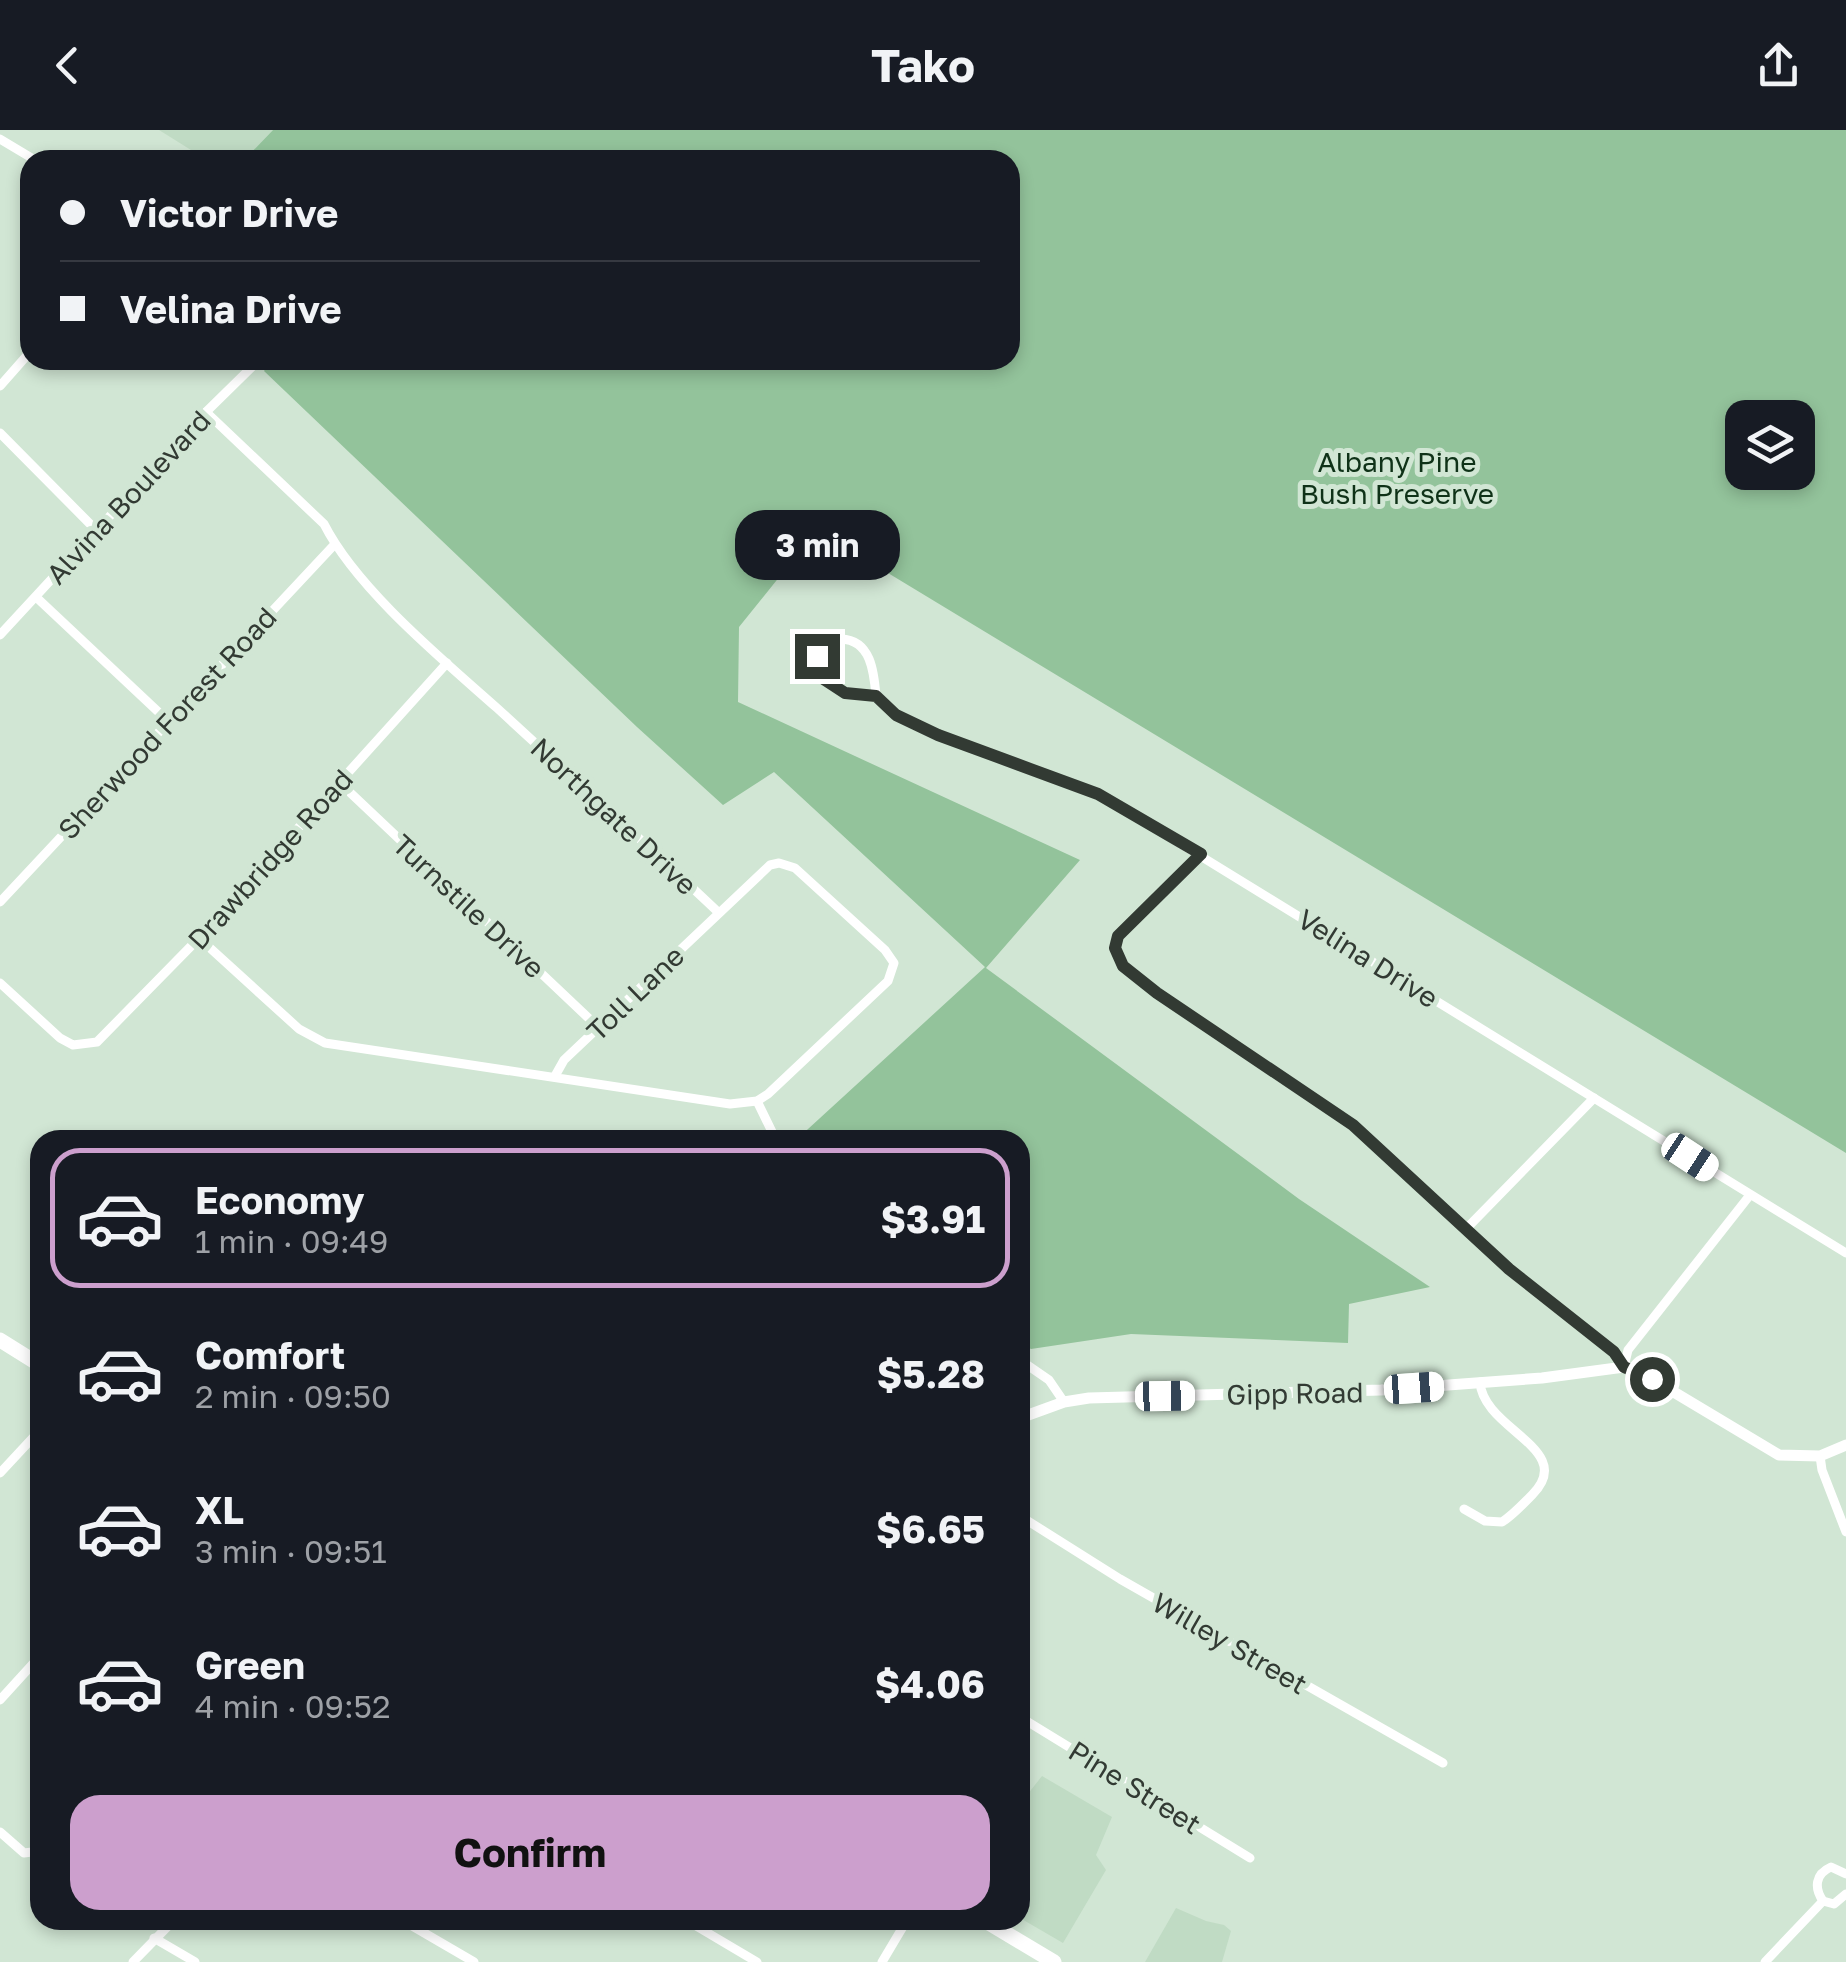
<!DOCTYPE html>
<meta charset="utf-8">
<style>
body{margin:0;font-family:"Golos Text",sans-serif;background:#20242c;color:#f1f3f6;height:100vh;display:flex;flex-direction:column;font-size:38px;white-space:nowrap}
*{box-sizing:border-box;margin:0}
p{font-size:32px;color:#9ea1a6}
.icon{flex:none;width:55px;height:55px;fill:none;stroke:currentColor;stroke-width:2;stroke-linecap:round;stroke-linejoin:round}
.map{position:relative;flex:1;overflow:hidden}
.sheet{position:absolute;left:30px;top:1000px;width:1000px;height:800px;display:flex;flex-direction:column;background:#171b24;border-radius:30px;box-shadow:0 5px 15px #0003}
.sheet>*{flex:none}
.hud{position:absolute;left:20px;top:20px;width:1000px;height:220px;border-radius:30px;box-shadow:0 5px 15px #0003;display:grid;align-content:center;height:220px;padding:0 40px;background:#171b24}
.fabs{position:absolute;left:1725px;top:270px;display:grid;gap:20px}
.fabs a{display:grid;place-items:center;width:90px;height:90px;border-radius:20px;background:#171b24;box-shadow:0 5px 15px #0003;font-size:50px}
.end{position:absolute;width:45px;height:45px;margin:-22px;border:12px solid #323a33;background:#fff;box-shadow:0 0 0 5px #fff}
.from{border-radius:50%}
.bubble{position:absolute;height:70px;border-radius:30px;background:#171b24;box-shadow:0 5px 15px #0003;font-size:32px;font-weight:700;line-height:70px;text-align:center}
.car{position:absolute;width:30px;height:60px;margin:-30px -15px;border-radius:12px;box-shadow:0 0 8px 2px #0007;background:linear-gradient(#fff 24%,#345 0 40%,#fff 0 76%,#345 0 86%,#fff 0)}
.hud b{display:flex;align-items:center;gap:35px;height:95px;font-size:38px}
.hud b+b{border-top:2px solid #363941}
.hud i{width:25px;height:25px;background:#f1f3f6}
ul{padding:18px 0 0;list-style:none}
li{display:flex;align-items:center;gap:30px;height:140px;margin:0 20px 15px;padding:0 20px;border:5px solid transparent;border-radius:30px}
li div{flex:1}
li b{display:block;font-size:38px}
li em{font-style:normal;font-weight:700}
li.on{border-color:#cc9fcd}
li>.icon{width:90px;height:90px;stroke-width:1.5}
.button{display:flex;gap:20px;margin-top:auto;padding:20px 40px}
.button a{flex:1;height:115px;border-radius:30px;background:#cc9fcd;color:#111;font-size:40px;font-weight:700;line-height:115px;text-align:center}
header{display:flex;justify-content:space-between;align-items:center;height:130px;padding:0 40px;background:#171b24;font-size:45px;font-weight:700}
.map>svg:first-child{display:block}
.built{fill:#c0dbc4}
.green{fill:#93c39b;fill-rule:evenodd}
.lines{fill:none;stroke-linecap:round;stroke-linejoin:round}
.minor{stroke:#fff;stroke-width:9}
.tertiary{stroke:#fff;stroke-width:11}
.primary{stroke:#fff;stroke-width:15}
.route{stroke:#323a33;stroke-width:12}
.labels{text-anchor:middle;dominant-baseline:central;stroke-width:10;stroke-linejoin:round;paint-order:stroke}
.park-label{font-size:28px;fill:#0f3218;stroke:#d1e6d4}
.street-label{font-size:28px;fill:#323a33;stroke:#d1e6d4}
</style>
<header><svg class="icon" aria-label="back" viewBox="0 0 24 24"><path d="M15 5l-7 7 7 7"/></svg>Tako<svg class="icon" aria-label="share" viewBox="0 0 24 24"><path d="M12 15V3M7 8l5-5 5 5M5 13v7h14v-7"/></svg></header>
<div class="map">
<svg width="1846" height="1832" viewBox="0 0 1846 1832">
<rect width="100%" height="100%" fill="#d1e6d4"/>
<g class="built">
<polygon points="159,0 273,0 244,30 207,30"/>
<polygon points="1042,1646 1112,1687 1096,1725 1106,1740 1063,1813 1020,1788 1020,1674"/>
<polygon points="1176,1778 1206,1791 1224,1795 1231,1801 1222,1832 1145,1832"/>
</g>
<path class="green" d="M 273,0 L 1846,0 L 1846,1023 L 817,400 L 739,497 L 738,572 L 1080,730 L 986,838 L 1299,1069 L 1430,1157 L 1349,1174 L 1348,1213 L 1131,1204 L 1031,1219 L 1020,1212 L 1020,1010 L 796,1010 L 985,837 L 774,642 L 723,675 L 637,597 L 264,241 L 271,230 L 1010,230 L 1010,30 L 244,30 ZM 1742,288 L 1798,288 L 1798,342 L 1742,342 Z"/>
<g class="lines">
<g class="minor">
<polyline points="0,9 35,30"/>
<polyline points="0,256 30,222"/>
<path d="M 206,282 L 324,394 C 357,459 442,529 497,578 C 571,646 645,713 718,782"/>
<polyline points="0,303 96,400"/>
<polyline points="36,467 168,591"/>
<polyline points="0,505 206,282 259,230"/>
<path d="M 841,509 C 871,510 874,542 876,566 L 845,563 L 816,544 L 814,535 L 821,518 Z"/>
<polyline points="876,566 896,585 938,605 1098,663 1846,1123"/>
<polyline points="340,653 599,898"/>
<polyline points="1201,724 1118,805 1115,818 1123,836 1157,863 1353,995 1509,1139 1614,1222 1624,1237"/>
<polyline points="0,772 334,415"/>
<polyline points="199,808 299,899 325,913 730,974 757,971 768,964 888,851 894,833 885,820 795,738 779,733 770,735 564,930 555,946"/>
<polyline points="0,853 60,908 73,915 97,912 199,808 447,533"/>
<polyline points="757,971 776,1010"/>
<polyline points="1465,1100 1594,968"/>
<polyline points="1020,1230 1049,1250 1064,1272"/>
<polyline points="1624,1237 1628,1220 1750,1065"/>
<polyline points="1820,1326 1822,1340 1846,1402"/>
<polyline points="0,1343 40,1300"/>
<path d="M 1464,1379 L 1485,1391 L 1502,1392 C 1513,1385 1522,1375 1532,1365 C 1578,1319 1483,1300 1480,1252"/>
<polyline points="1020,1386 1120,1449 1443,1633"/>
<polyline points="0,1570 40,1526"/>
<polyline points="1020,1587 1250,1728"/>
<polyline points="0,1702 24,1723 40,1721"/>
<path d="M 1846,1744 L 1831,1737 C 1815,1744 1814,1758 1823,1771 L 1834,1774 L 1846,1764"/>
<polyline points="402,1790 474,1832"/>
<polyline points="686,1790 757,1832"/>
<polyline points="154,1808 195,1832"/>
<polyline points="133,1832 174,1790"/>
<polyline points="882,1832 907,1790"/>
<polyline points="1765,1832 1823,1771"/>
</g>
<polyline class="tertiary" points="1020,1288 1064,1272 1089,1268 1381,1260 1542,1248 1624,1237 1652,1249 1779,1325 1820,1326 1846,1315"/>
<g class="primary">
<polyline points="0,1210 40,1235"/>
<polyline points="984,1790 1054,1832"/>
</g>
</g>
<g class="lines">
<polyline class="route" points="817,526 816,544 845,563 876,566 896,585 938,605 1098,664 1201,724 1118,806 1115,818 1123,836 1157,863 1353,995 1509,1139 1614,1222 1624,1237 1652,1249"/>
</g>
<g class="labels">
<g class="park-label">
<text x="1397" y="331">Albany Pine<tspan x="1397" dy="32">Bush Preserve</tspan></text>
</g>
<g class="street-label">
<text transform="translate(128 367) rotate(-47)">Alvina Boulevard</text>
<text transform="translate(167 593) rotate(-47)">Sherwood Forest Road</text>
<text transform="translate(614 686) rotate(43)">Northgate Drive</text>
<text transform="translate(270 729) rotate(-48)">Drawbridge Road</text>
<text transform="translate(469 776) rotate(43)">Turnstile Drive</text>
<text transform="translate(1368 828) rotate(32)">Velina Drive</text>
<text transform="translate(635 863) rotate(-44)">Toll Lane</text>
<text transform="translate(1295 1263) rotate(-1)">Gipp Road</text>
<text transform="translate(1230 1513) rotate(30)">Willey Street</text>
<text transform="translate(1135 1657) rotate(32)">Pine Street</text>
</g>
</g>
</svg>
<div class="fabs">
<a><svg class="icon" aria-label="layers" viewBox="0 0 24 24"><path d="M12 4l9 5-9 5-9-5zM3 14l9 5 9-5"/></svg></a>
</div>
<i class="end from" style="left:1652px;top:1249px"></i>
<i class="end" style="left:817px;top:526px"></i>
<div class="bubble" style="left:735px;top:380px;width:165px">3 min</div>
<i class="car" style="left:1690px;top:1027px;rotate:123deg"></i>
<i class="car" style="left:1414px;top:1258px;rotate:86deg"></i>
<i class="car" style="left:1165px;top:1266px;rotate:89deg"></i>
<div class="hud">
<b><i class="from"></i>Victor Drive</b>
<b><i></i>Velina Drive</b>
</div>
<section class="sheet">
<ul>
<li class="on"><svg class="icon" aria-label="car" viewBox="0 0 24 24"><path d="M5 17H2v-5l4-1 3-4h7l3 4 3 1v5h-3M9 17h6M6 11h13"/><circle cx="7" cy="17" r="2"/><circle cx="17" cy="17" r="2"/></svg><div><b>Economy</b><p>1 min · 09:49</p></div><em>$3.91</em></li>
<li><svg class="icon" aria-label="car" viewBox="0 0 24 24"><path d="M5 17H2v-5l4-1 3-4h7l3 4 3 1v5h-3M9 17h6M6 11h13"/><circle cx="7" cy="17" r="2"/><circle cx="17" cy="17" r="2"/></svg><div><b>Comfort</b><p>2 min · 09:50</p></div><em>$5.28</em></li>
<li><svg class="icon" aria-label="car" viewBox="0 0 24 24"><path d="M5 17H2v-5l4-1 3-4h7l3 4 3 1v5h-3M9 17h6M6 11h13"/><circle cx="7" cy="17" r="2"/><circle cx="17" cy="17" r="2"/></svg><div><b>XL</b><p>3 min · 09:51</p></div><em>$6.65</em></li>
<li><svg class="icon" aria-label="car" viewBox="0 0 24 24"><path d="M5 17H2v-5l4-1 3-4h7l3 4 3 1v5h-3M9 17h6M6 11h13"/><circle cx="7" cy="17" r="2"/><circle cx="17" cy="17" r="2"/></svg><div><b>Green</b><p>4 min · 09:52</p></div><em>$4.06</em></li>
</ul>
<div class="button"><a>Confirm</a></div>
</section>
</div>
